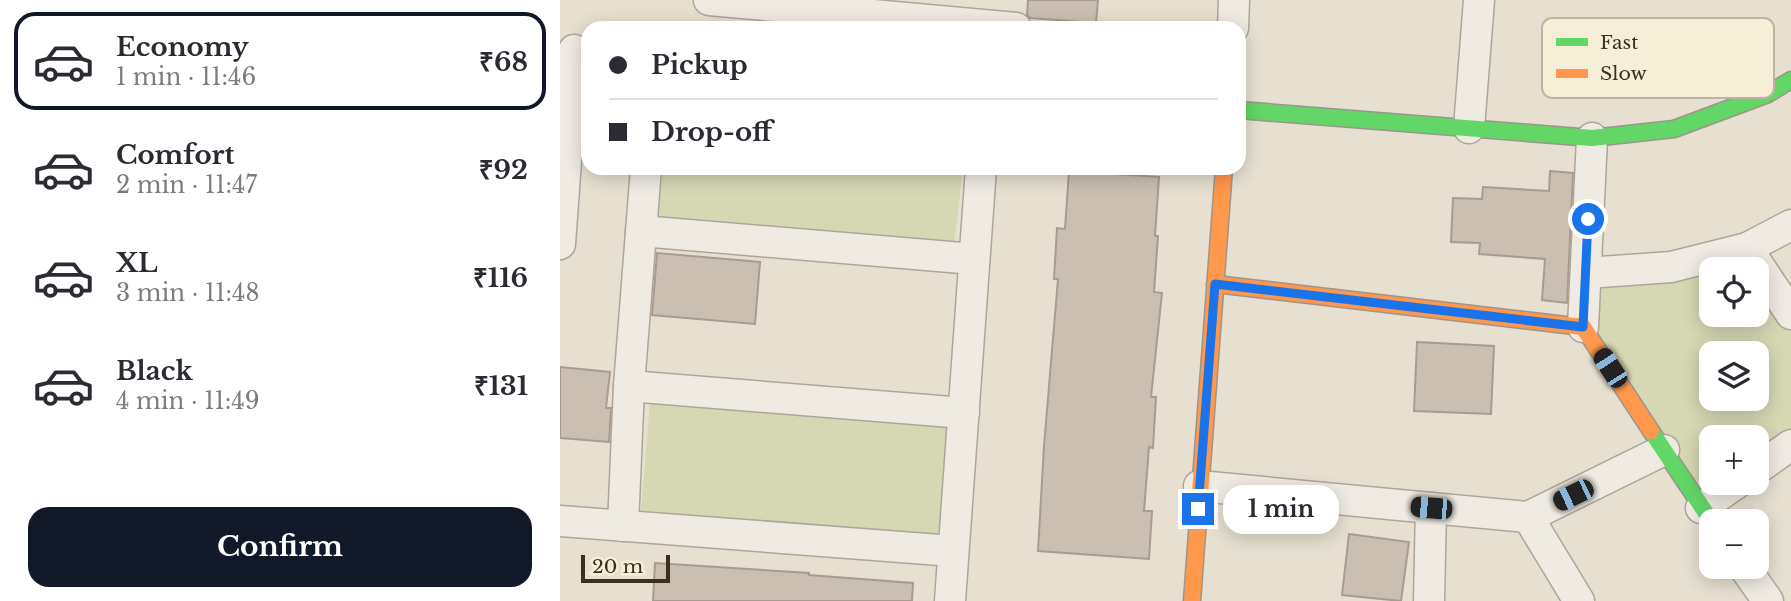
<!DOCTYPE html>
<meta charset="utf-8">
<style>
body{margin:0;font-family:"Libre Baskerville",serif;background:#f2f2f3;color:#2b2b33;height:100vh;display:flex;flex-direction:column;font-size:26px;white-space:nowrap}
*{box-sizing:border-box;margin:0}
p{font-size:23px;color:#7c7c81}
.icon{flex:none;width:38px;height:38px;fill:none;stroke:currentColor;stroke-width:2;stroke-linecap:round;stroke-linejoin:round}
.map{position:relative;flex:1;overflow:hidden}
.side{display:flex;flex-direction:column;background:#fff;width:560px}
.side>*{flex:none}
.guide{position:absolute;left:21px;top:21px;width:665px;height:154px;border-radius:21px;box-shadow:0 4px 18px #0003;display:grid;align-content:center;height:154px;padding:0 28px;background:#fff}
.fabs{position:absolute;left:1139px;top:257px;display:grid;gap:14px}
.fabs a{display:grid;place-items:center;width:70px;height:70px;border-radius:14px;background:#fff;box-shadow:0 4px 18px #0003;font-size:35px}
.scale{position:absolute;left:21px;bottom:18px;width:89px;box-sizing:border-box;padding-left:7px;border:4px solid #3d2e20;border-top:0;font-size:19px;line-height:24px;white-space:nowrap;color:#3d2e20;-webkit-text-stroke:5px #f7eed8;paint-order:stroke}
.end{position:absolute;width:32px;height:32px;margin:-16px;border:9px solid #1a73e8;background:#fff;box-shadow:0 0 0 4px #fff}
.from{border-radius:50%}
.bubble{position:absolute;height:49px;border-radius:21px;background:#fff;box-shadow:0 4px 18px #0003;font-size:23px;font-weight:700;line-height:49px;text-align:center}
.car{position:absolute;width:21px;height:42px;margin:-21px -10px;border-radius:9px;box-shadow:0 0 5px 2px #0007;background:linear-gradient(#222 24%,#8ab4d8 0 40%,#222 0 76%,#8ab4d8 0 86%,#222 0)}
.guide b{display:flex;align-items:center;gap:24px;height:66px;font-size:26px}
.guide b+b{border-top:2px solid #e1e1e2}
.guide i{width:18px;height:18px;background:#2b2b33}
ul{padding:12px 0 0;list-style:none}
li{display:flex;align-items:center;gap:21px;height:98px;margin:0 14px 10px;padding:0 14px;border:4px solid transparent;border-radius:21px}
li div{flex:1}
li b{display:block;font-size:26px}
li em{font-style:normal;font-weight:700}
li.on{border-color:#111827}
li>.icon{width:63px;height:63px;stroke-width:1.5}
.cta{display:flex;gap:14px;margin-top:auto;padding:14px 28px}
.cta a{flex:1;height:80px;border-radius:21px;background:#111827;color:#fff;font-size:28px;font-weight:700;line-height:80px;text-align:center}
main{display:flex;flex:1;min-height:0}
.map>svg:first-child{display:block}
.green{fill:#d6d7b3;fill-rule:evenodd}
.building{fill:#cbbfb2;stroke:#a89c90;stroke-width:2}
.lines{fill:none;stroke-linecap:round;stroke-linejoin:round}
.street-casing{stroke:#ada599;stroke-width:33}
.fast-casing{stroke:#9c958a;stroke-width:19}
.slow-casing{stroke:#9c958a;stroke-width:19}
.street{stroke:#efebe3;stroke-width:30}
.fast{stroke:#63d668;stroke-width:16}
.slow{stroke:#ff974d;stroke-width:16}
.route{stroke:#1a73e8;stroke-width:9}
.key{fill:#f7eed8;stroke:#bfb4a1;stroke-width:2}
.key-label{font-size:19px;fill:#3d2e20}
</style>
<main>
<section class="side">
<ul>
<li class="on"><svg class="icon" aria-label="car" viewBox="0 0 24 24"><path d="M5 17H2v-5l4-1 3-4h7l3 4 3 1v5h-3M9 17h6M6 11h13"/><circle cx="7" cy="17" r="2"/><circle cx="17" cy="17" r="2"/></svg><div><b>Economy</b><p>1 min · 11:46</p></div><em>₹68</em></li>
<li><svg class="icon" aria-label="car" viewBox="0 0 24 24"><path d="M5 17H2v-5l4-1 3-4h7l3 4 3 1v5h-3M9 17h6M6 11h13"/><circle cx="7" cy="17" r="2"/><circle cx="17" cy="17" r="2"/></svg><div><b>Comfort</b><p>2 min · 11:47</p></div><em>₹92</em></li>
<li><svg class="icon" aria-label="car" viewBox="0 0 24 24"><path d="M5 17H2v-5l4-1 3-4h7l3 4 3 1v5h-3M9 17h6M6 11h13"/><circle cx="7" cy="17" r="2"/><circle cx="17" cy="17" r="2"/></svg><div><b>XL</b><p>3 min · 11:48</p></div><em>₹116</em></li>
<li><svg class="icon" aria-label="car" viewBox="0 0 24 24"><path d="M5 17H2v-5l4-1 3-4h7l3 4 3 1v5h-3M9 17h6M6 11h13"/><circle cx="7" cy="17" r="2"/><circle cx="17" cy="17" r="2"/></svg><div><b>Black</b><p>4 min · 11:49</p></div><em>₹131</em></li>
</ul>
<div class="cta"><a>Confirm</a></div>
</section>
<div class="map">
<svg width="1231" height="601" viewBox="0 0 1231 601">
<rect width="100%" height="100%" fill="#e7e0d1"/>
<g class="green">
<polygon points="103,168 403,168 394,246 98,219"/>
<path d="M 1183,256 L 1192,269 L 1152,270 L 1152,315 L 1197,315 L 1197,276 L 1231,327 L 1231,438 L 1197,462 L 1197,438 L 1152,438 L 1152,483 L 1144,498 L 1029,323 L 1032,287 ZM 1152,354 L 1197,354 L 1197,399 L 1152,399 Z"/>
<polygon points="90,399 388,424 378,538 81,513"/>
</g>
<g class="building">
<polygon points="468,0 538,0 536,23 470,18 467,15"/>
<polygon points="509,171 599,177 595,236 598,236 594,292 602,293 591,397 596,397 593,448 589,447 584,511 592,511 589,559 478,551 484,446 498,279 494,279 497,228 505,229"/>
<polygon points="990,171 1013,173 1007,303 982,300 985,259 919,254 920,243 891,242 893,198 922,199 923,187 989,191"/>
<polygon points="97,253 200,262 195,324 92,315"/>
<polygon points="857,342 934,346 931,414 854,411"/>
<polygon points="0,367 50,372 46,408 51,408 49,442 0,438"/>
<polygon points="789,534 849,542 841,601 782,595"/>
<polygon points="95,563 249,573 249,575 353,583 352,601 93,601"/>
</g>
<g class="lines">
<defs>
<g id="street">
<polyline points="149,0 456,28"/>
<polyline points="673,28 674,0"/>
<polyline points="909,128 919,0"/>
<polyline points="81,231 414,259"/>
<polyline points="0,244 14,50"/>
<polyline points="1187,248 1231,314"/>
<polyline points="1026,273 1111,267 1187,248 1231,225"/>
<polyline points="1023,327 1032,138"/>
<polyline points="69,386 404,413"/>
<polyline points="1197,469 1231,445"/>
<polyline points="639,486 871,508"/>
<polyline points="1141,508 1177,483"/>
<polyline points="968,517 1019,601"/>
<polyline points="0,521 393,551"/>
<polyline points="63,526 69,386 86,168"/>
<polyline points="1184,567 1208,601"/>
<polyline points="390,601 421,168"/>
<polyline points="869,601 871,508 968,517 1104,450"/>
</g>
<g id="fast">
<polyline points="679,110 1032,138 1114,129 1208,94 1231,80"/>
<polyline points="1091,431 1152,522"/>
</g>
<g id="slow">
<polyline points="655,284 1023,327 1091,431"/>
<polyline points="632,601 664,168"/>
</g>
</defs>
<use href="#street" class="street-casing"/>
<use href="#fast" class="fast-casing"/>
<use href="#slow" class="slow-casing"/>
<use href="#street" class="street"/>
<use href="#fast" class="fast"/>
<use href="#slow" class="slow"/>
</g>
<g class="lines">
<polyline class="route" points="638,509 655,284 1023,327 1028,219"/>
</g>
<rect x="982" y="18" width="232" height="80" rx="10" class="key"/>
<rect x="996" y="38" width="32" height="8" fill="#63d668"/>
<rect x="996" y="69" width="32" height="9" fill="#ff974d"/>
<g class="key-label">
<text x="1040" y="49">Fast</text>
<text x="1040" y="80">Slow</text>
</g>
</svg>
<div class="fabs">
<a><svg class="icon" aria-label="locate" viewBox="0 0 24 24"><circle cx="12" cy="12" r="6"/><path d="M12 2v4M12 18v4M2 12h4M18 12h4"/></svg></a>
<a><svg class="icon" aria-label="layers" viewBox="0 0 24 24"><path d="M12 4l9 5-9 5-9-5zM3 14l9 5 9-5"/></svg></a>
<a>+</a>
<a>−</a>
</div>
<div class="scale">20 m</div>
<i class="end from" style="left:1028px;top:219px"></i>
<i class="end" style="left:638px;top:509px"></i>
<div class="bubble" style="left:663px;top:485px;width:116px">1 min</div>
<i class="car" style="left:1050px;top:368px;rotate:327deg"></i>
<i class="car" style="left:1013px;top:495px;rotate:244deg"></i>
<i class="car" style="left:871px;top:508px;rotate:275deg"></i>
<div class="guide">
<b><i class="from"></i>Pickup</b>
<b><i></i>Drop-off</b>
</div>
</div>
</main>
